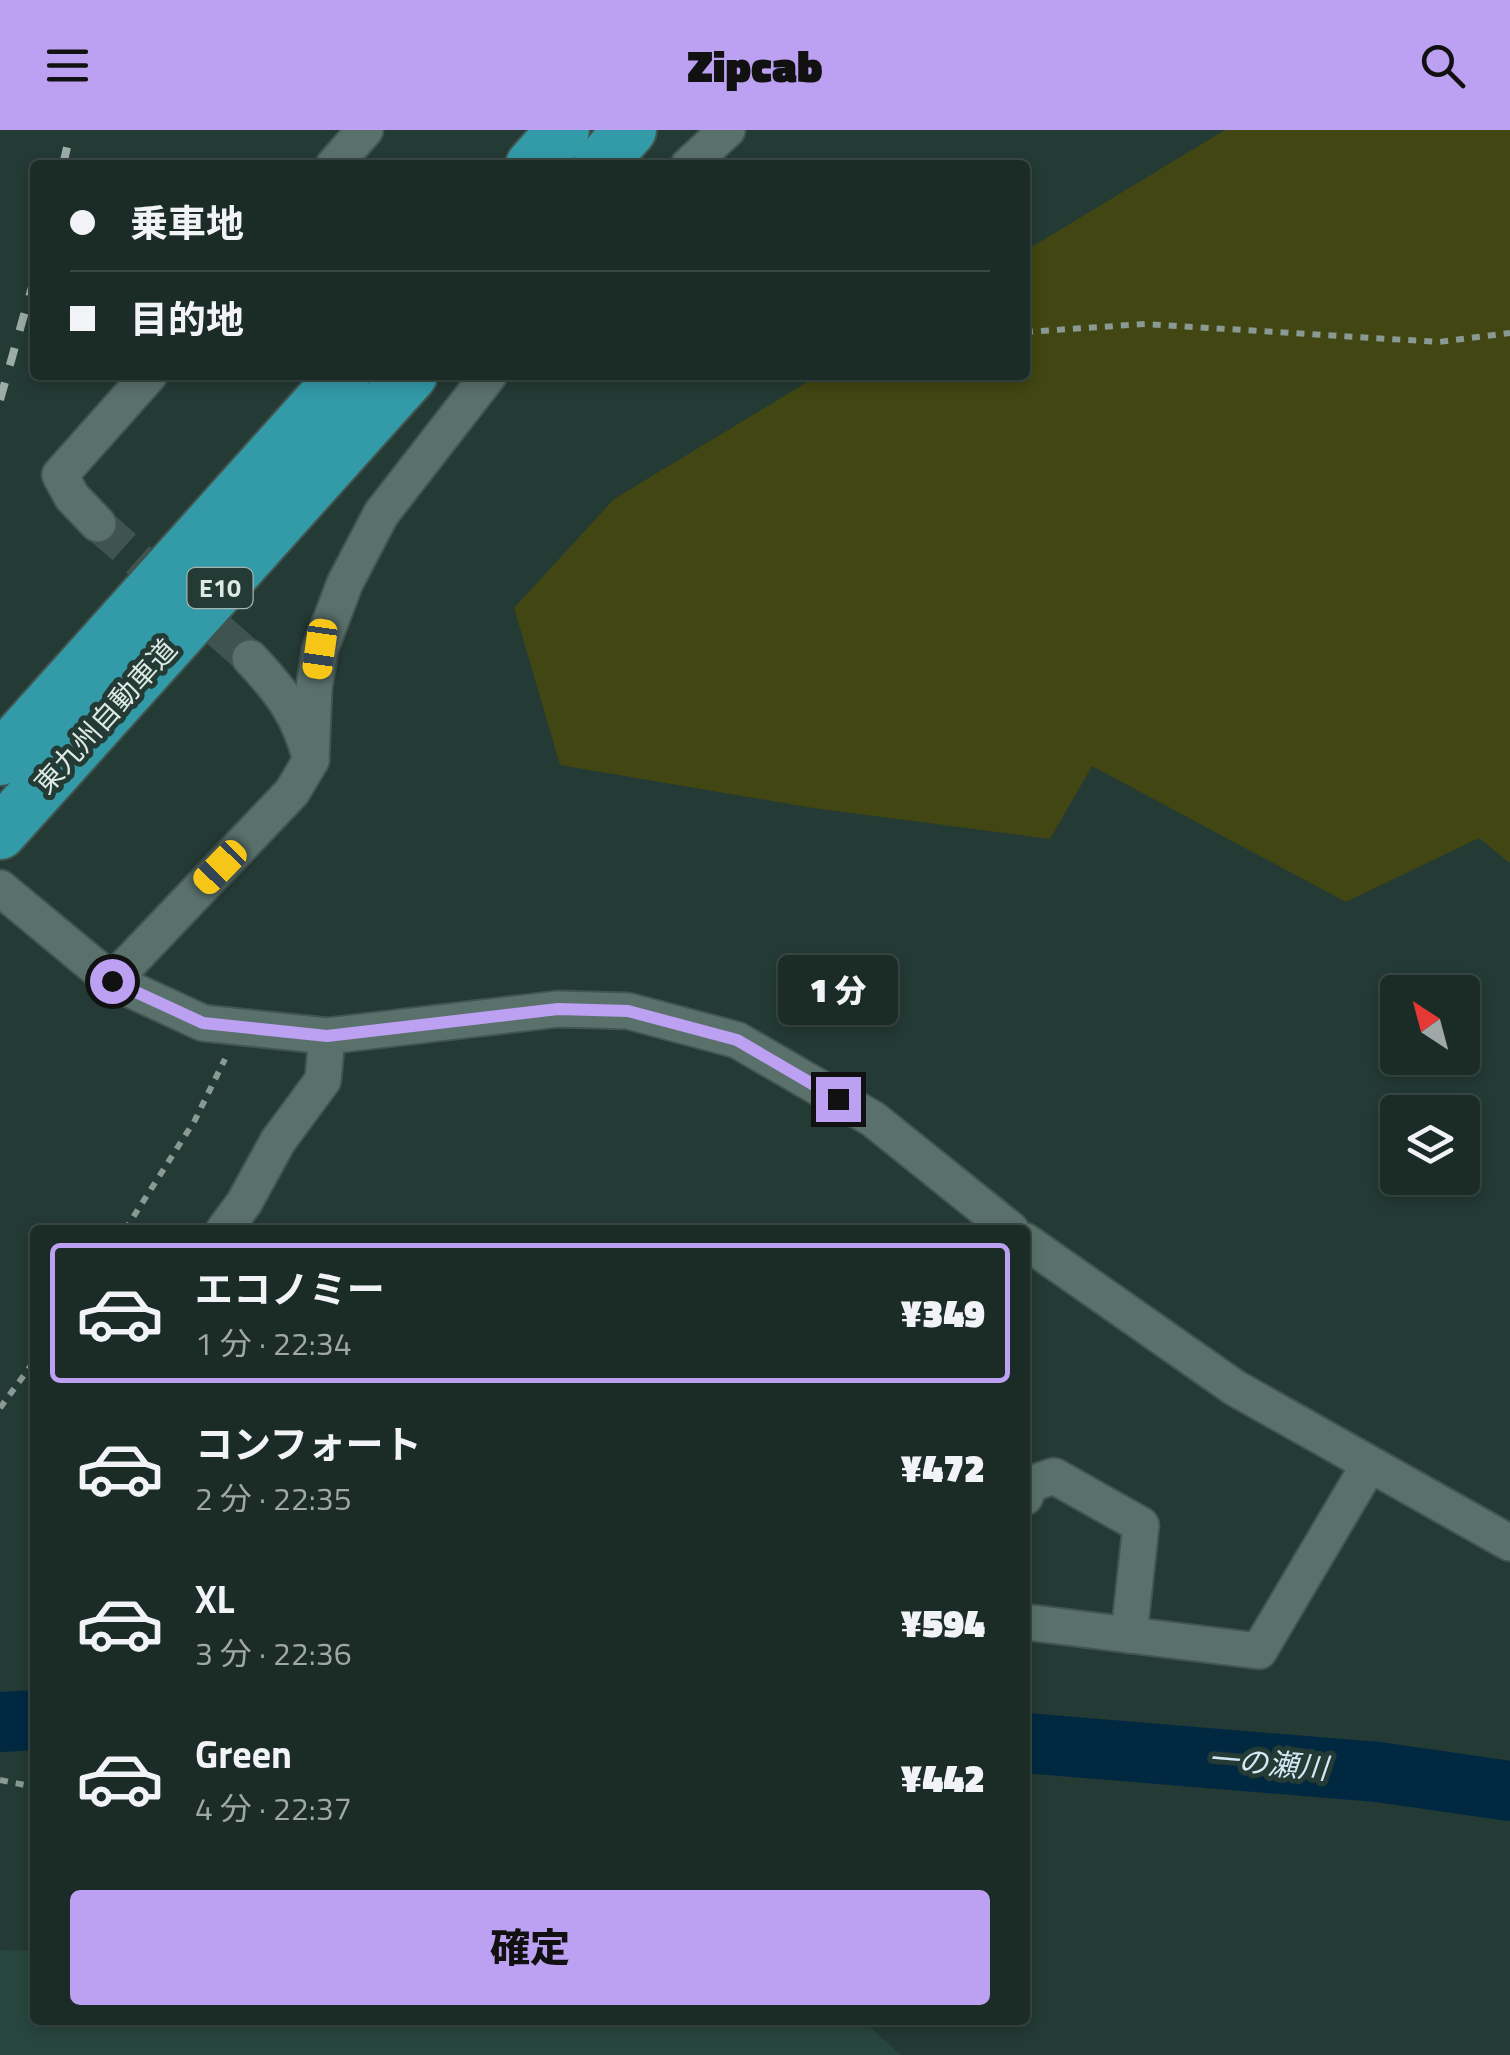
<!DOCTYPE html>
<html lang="ja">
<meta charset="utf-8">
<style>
body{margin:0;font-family:"Titillium Web","Noto Sans JP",sans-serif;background:#24342f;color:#f1f3f6;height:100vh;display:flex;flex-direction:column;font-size:38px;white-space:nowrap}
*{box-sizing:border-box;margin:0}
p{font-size:32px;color:#a0a7a7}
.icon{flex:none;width:55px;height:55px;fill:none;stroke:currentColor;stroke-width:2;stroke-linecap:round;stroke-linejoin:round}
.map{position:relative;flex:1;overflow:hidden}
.panel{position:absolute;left:30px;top:1095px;width:1000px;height:800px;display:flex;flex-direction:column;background:#1b2c27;border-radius:10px;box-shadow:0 5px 15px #0003,0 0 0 2px #394844}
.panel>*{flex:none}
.hud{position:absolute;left:30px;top:30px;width:1000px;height:220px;border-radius:10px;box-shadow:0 5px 15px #0003,0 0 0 2px #394844;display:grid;align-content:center;height:220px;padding:0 40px;background:#1b2c27}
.needle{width:65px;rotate:324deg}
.tools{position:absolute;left:1380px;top:845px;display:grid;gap:20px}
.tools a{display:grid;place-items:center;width:100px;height:100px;border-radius:10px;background:#1b2c27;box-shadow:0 5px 15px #0003,0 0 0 2px #394844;font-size:50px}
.end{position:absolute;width:45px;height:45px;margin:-22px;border:12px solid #bca0f2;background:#111;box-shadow:0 0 0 5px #111}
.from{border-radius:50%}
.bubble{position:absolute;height:70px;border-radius:10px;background:#1b2c27;box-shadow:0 5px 15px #0003,0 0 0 2px #394844;font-size:32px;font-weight:800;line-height:70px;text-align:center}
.car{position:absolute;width:30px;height:60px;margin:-30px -15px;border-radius:12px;box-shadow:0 0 8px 2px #0007;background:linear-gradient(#f5c518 24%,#345 0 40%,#f5c518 0 76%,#345 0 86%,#f5c518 0)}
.hud b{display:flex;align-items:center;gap:35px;height:95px;font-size:38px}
.hud b+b{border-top:2px solid #394844}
.hud i{width:25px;height:25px;background:#f1f3f6}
ul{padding:18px 0 0;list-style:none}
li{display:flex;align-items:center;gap:30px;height:140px;margin:0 20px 15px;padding:0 20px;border:5px solid transparent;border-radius:10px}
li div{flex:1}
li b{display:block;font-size:38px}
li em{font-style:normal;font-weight:800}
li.active{border-color:#bca0f2}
li>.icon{width:90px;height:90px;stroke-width:1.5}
.button{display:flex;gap:20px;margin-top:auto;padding:20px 40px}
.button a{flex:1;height:115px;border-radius:10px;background:#bca0f2;color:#111;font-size:40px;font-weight:800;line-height:115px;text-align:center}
header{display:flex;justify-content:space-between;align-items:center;height:130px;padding:0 40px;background:#bca0f2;color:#111;font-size:45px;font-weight:800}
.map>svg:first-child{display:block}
.built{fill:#28463e}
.green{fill:#414612}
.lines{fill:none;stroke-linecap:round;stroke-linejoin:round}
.river{stroke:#002941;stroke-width:60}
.minor-tunnel{stroke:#40544f;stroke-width:35;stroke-dasharray:35 18;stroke-linecap:butt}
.minor-casing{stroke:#425550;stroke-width:39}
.highway-casing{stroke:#425550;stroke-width:56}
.path{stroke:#899a95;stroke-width:6;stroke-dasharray:8 8;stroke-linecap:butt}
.minor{stroke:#5a716b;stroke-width:35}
.highway{stroke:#339aa8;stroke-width:52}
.rail{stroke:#9caca7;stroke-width:8;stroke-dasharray:18 18;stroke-linecap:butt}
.route{stroke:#bca0f2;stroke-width:12}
.labels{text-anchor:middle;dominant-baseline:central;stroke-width:10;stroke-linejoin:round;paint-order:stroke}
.shield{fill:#243a34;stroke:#a5b4b0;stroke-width:2.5}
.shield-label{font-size:25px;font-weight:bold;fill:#dce9e5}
.street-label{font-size:28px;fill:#dce9e5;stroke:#243a34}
.water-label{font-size:30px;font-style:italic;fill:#d4e7f4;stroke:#243a34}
</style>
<header><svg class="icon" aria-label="menu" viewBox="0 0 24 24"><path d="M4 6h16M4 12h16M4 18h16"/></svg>Zipcab<svg class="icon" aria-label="search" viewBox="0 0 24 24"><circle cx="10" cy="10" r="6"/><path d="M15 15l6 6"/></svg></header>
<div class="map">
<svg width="1510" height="1925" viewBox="0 0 1510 1925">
<rect width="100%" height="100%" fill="#243a34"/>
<polygon class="built" points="0,1820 35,1821 35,1890 862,1890 901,1925 0,1925"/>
<polygon class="green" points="1225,0 1510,0 1510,733 1479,708 1346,772 1092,636 1050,709 813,678 560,635 514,478 614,369 819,245 1025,245 1025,121"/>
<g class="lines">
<g class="river">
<polyline points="0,1592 35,1590"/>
<polyline points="1025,1613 1378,1642 1510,1661"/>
</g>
<polyline class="minor-tunnel" points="98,394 250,528"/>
<defs>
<g id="minor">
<polyline points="334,35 365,0"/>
<polyline points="689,35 727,0"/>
<polyline points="98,394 72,367 60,345 149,245"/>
<polyline points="311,630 314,558 320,519 345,453 381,384 489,245"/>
<polyline points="0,758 112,851 203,893 327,906 558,879 628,881 737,910 873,989 1011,1100"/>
<path d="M 112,851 L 292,662 L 311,630 C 299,584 282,562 250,528"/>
<polyline points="224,1100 244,1073 278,1011 323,950 327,906"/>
<polyline points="1025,1111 1235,1258 1510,1413"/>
<polyline points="1025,1367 1030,1354 1054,1346 1141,1395 1129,1505"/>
<polyline points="1025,1492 1259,1521 1369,1335"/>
</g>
<g id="highway">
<polyline points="532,35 563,0"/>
<polyline points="599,35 630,0"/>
<polyline points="0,629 344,245"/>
<polyline points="0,703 411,245"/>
</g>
</defs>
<use href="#minor" class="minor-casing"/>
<use href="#highway" class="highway-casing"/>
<g class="path">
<polyline points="1025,202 1145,194 1439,212 1510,203"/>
<polyline points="125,1100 195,990 225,929"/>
<polyline points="0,1278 35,1230"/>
<polyline points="0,1650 35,1657"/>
</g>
<use href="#minor" class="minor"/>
<use href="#highway" class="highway"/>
<g class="rail">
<polyline points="63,35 71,0"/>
<polyline points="0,270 35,146"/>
</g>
</g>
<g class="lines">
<polyline class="route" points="112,851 203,893 327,906 558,879 628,881 737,910 838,969"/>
</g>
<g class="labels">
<rect class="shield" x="187.5" y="438" width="65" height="40" rx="8"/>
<g class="shield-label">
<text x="220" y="458">E10</text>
</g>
<g class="street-label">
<text transform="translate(105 586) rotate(-48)">東九州自動車道</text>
</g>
<g class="water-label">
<text transform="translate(1268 1633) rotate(5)">一の瀬川</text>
</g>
</g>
</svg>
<div class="tools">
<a><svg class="needle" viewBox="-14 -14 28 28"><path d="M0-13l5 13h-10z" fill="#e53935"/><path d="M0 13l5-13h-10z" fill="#a0a7a7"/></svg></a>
<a><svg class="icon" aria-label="layers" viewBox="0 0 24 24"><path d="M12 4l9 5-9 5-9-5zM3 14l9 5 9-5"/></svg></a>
</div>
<i class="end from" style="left:112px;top:851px"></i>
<i class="end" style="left:838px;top:969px"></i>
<div class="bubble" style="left:778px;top:825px;width:120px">1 分</div>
<i class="car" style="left:320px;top:519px;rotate:188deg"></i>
<i class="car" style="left:220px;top:737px;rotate:224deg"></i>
<div class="hud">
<b><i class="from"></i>乗車地</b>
<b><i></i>目的地</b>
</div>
<section class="panel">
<ul>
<li class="active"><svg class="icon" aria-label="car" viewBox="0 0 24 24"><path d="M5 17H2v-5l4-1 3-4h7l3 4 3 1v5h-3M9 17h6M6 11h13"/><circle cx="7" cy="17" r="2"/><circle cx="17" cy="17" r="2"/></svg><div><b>エコノミー</b><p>1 分 · 22:34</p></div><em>¥349</em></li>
<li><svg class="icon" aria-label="car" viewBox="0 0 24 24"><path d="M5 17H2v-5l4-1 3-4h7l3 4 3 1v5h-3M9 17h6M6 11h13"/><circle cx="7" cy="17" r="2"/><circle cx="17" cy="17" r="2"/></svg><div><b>コンフォート</b><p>2 分 · 22:35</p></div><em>¥472</em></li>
<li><svg class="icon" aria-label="car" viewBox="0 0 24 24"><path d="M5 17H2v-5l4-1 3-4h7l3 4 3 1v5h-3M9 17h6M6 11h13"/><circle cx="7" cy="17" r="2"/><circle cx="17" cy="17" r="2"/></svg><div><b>XL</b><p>3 分 · 22:36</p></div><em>¥594</em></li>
<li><svg class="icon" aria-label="car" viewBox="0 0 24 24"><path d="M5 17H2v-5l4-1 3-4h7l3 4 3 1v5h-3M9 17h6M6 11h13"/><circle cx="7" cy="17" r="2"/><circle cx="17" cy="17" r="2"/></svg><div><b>Green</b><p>4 分 · 22:37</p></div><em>¥442</em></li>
</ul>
<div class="button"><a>確定</a></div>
</section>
</div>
